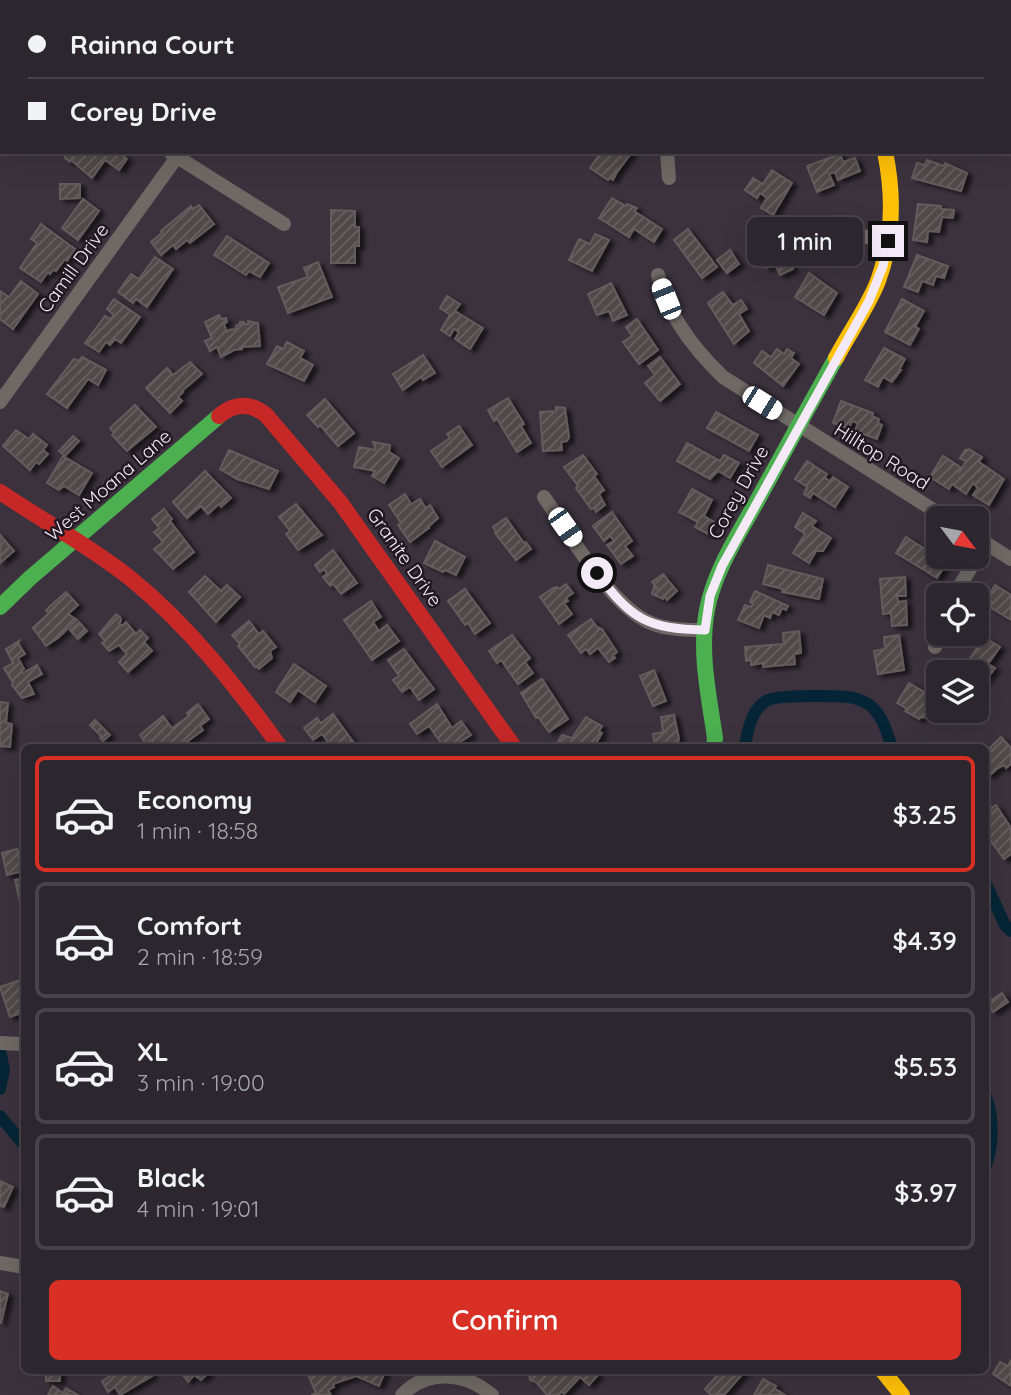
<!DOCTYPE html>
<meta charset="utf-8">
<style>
body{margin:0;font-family:Quicksand,sans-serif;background:#38323a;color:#f1f3f6;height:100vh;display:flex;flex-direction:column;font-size:26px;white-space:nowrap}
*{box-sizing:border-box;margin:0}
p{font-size:23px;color:#a6a5aa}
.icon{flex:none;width:38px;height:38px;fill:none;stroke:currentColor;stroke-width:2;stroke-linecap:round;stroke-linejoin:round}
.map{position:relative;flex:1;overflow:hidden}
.drawer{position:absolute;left:21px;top:744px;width:968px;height:630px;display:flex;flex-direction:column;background:#2c262e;border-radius:10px;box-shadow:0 7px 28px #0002,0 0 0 2px #48434a}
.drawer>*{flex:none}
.banner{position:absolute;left:0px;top:0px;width:1012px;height:154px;box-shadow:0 7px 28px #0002,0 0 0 2px #48434a;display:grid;align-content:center;height:154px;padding:0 28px;background:#2c262e}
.needle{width:46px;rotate:122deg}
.controls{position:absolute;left:926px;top:506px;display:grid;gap:14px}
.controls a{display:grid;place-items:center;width:63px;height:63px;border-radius:10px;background:#2c262e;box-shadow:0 7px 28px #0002,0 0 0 2px #48434a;font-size:35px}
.end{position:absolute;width:32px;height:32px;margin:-16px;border:9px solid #f4e9f7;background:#111;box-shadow:0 0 0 4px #111}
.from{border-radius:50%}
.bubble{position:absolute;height:49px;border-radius:10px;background:#2c262e;box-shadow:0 7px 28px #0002,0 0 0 2px #48434a;font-size:23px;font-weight:600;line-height:49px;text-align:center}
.car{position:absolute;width:21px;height:42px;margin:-21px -10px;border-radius:9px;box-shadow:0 0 5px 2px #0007;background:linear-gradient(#fff 24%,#345 0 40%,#fff 0 76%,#345 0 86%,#fff 0)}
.banner b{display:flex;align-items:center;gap:24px;height:66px;font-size:26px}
.banner b+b{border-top:2px solid #48434a}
.banner i{width:18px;height:18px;background:#f1f3f6}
ul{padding:12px 0 0;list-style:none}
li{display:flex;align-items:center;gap:21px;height:116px;margin:0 14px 10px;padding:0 14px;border:4px solid #48434a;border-radius:10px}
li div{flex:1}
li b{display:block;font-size:26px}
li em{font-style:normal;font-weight:600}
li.current{border-color:#d93025}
li>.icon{width:63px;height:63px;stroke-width:1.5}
.action{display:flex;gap:14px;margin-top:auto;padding:14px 28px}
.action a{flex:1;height:80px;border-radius:10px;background:#d93025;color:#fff;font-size:28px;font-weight:600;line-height:80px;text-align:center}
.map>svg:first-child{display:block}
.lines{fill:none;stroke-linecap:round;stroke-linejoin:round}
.canal{stroke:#052536;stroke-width:12}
.building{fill:url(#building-hatch);stroke:#645c5d;stroke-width:2;filter:url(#shadow)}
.street{stroke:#6e6964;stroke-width:14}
.fast{stroke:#4caf50;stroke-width:16}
.slow{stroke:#ffc107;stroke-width:16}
.jam{stroke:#c62828;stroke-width:16}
.route{stroke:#f4e9f7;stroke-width:9}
.labels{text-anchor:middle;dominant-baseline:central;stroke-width:5;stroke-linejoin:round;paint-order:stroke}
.street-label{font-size:19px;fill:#f4e9f7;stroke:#211822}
</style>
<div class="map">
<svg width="1011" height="1395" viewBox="0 0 1011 1395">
<defs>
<pattern id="building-hatch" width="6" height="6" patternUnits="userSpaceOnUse" patternTransform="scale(1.75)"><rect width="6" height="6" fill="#504849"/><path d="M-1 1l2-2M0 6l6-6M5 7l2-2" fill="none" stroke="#6a6264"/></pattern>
<filter id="shadow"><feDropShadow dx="5" dy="3" stdDeviation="2" flood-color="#0009"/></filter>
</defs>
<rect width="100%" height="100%" fill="#3b323d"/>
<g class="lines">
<g class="canal">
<path d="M 745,747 C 747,732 752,707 768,700 C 778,695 842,695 854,698 C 861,700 868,703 873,708 C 884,719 887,734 892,747"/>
<polyline points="985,882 1005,925 1011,931"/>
<polyline points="0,1050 4,1070 0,1089"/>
<path d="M 985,1094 C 994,1117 994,1145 985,1168"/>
<polyline points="0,1116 24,1145"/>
</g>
</g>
<g class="building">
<polygon points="64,152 119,152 127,159 119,170 105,160 92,178 71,160 70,162 65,158"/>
<polygon points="601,152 632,152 618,171 616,169 617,172 613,180 610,178 608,180 590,168"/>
<polygon points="840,154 843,162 855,158 860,171 838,180 835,172 829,174 834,185 817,192 807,166"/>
<polygon points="927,160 944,166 945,163 967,173 961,191 912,178 917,163 925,165"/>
<polygon points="772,170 792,183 773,215 761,208 767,198 760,193 757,198 745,190 753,178 763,184"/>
<polygon points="60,184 80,184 80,198 60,199"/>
<polygon points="612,198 626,206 627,204 637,208 634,211 662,229 654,242 634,229 629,237 599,218"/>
<polygon points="83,199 99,211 78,240 62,228"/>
<polygon points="918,204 941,206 941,209 954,210 953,218 942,217 939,232 928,231 927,242 913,240"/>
<polygon points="199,205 214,224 190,243 187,240 176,249 173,245 161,255 151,242 162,233 161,231 191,206 193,209"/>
<polygon points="331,210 355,211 355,227 359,227 359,246 355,246 355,263 331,263"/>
<polygon points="41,224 75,249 67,261 65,259 56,271 53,270 50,274 48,272 41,282 20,268 37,243 31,239"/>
<polygon points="774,226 782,243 774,246 776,252 784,248 793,269 780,275 775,264 766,268 752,236"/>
<polygon points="688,229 717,267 702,278 674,240"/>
<polygon points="595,234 609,240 592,271 569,260 579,239 590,244"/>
<polygon points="227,236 269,263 260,277 249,271 246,275 214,255"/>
<polygon points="730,250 739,264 727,273 717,260"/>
<polygon points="917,255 948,266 944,278 936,276 933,285 922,281 918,292 904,287"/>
<polygon points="155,257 173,269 147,307 136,299 133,303 118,292 131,274 139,279"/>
<polygon points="318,262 332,297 288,313 278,287 308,277 304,268"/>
<polygon points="809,273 837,293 824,315 795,297"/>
<polygon points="21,281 38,294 13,329 0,319 0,291 9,297"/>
<polygon points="611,283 627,315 613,321 609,311 597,315 588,294"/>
<polygon points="723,292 733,305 741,300 747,309 739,314 749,331 734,344 708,303"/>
<polygon points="447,296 460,304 455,311 483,328 470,349 455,339 459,332 454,329 450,336 441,330 450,315 440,308"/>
<polygon points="114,299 140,317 121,343 115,339 110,345 106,342 99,352 85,343 105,316 110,319 114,315 107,309"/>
<polygon points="902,299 924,311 915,327 919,329 910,345 885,332"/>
<polygon points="219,315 221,319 226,318 227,322 224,324 227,332 229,330 236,329 236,326 240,324 240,322 244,322 244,324 249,324 248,321 258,323 260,346 242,347 242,349 234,350 221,357 217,347 210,351 205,341 212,338 205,322"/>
<polygon points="637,319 658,350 639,364 623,342 632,336 626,327"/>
<polygon points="287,342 304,351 300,358 313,365 304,381 267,364 277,346 283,349"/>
<polygon points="884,348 905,359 899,370 901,370 892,382 883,377 878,387 865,380"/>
<polygon points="777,349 784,354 787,349 794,353 791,358 799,364 783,386 754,363 762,351 771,357"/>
<polygon points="423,355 435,373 423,380 421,377 403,390 393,374"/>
<polygon points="82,357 106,370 98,385 88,379 67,408 47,394 74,359 79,361"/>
<polygon points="660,357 680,384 660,401 645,383 655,375 648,366"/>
<polygon points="190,362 202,374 182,391 183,392 178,397 182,401 170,413 146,388 167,368 173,375"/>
<polygon points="508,398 524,424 521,426 531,443 517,452 497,419 494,421 488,410"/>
<polygon points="325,399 354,433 338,446 320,425 318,427 307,415"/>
<polygon points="841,401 873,413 872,416 879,419 878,423 882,425 877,439 855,431 858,423 852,421 849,429 833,423"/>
<polygon points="135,405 156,427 127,451 112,435 114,433 110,428"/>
<polygon points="556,407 565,408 569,437 567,441 561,442 562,450 543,451 540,412 556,411"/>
<polygon points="716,412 758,435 749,451 707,428"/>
<polygon points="459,426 472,445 442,467 431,451 450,438 447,434"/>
<polygon points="16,430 29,439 33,434 47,445 43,450 48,454 39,464 36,462 30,470 3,446"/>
<polygon points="73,436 79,441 65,456 59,451"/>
<polygon points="373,442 390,445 389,452 399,458 384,483 372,476 375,471 354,467 359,447 376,450"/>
<polygon points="687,443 720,461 724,455 739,463 730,478 718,471 710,479 677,461"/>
<polygon points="969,449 982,457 979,462 1004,479 989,505 973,495 978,488 973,483 966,494 952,484 949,489 930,477 943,456 962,468 959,473 966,461 960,458 965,450"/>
<polygon points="229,450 278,471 269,489 237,479 220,469"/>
<polygon points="583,455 597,474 594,476 604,490 599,494 605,505 596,512 594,508 591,509 576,488 578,486 564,467"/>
<polygon points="63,456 92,473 79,495 64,486 59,490 47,483"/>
<polygon points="807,461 827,474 825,478 830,481 833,477 848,487 835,507 813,493 810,498 804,494 807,487 795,479"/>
<polygon points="205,471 231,498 221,507 219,504 208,514 201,506 187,518 173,502"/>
<polygon points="692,489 712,500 704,516 714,522 708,534 695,527 698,522 679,512"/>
<polygon points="405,494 411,504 420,499 426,508 430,505 438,518 428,527 429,528 410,542 398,525 401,523 389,505"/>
<polygon points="296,504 322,535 298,550 286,534 290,531 279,517"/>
<polygon points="164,509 172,519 170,521 194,552 173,569 154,549 163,542 154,532 159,528 152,519"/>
<polygon points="612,512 632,541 625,546 633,556 621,564 607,545 614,541 610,536 604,541 593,526"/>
<polygon points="803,513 816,521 812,526 831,538 823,551 816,551 809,563 793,553 805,534 795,527"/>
<polygon points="506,518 524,543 526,542 531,549 516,560 495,533 496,532 493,527"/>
<polygon points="0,535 14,551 0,563"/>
<polygon points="906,537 947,563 937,578 896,553"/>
<polygon points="435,541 465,557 456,575 445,570 443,572 424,563"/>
<polygon points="333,550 357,583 341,594 333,584 330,586 323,577 327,574 324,569 320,572 315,565"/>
<polygon points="768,565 823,579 819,599 782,592 783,589 763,584"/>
<polygon points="663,574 677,591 667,600 664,596 663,599 652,594 654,587 658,589 652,582"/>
<polygon points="205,576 221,591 227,585 240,597 216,622 189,592"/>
<polygon points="905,577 906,596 897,596 898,602 906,601 907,625 892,626 891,613 883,614 880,579"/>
<polygon points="566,584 573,593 566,598 568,601 564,603 572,614 559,624 540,597 553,588 557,587 559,589"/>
<polygon points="995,585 1011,595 1011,620 990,607 992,602 987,599"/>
<polygon points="465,589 490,623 475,634 468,623 465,625 448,601"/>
<polygon points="755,591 788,606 786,610 782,608 779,615 772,612 770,618 764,615 759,628 738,620 745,605 751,607 753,604 750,602"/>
<polygon points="66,592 78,605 68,614 77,620 58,638 46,646 33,628 49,613 46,610"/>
<polygon points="371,601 381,617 373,622 379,631 387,625 399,641 372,660 344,620"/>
<polygon points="116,614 120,617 121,621 119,623 122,626 126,622 136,634 140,630 148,638 144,642 152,651 128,672 119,662 127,654 119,645 109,651 102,643 105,641 99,634"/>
<polygon points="591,619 597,627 602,629 617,652 613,655 615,658 609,662 598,648 590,654 586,649 581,653 568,635"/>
<polygon points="249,621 259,634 263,631 276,647 270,651 272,658 259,669 256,666 255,667 238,646 240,644 232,635"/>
<polygon points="79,622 87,631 78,639 70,630"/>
<polygon points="799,631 801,653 794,654 795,664 763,667 763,663 751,665 751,660 746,661 745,647 784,644 783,633"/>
<polygon points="512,635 530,658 525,662 533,673 518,684 501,660 497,663 489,651"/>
<polygon points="899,635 904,670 878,674 874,651 885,649 884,637"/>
<polygon points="984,637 1000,647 988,664 995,668 981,687 976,684 976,672 961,672"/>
<polygon points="19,641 18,643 25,654 18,658 24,669 21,670 23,673 37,665 42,674 28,682 34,694 22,698 12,685 13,683 4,668 13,663 6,649"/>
<polygon points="404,649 434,689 419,700 410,687 402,692 393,680 399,676 388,660"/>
<polygon points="294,664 326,686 315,702 298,690 290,702 276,692"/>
<polygon points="654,670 666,701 653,706 640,676"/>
<polygon points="542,679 568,719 549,732 538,717 536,718 521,693"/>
<polygon points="909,683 938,700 938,710 936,714 932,713 929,718 921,717 919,719 905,711 907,709 897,703"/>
<polygon points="0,702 8,703 6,723 12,724 10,747 0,746"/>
<polygon points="198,704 209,719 200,726 203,730 181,746 179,743 173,747 157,747 152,740 146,744 140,735 163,716 172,728 189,716 187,713"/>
<polygon points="437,704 452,728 461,721 471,735 452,747 444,747 429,726 417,734 410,724"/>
<polygon points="333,714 357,747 327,747 325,744 328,742 322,734 313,740 304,728 317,718 321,723"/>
<polygon points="674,715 679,739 676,747 655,747 653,734 663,732 661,717"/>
<polygon points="586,717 602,726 599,731 602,733 594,747 555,747 562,735 572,738"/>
<polygon points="95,720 110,735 103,741 100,738 101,736 90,725"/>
<polygon points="1001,737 1011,748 1011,764 1006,768 1004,765 998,768 989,776 985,772 985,753"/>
<polygon points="996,805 1011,828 1011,854 1004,859 985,833 985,812"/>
<polygon points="17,849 23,871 7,875 2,853"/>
<polygon points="24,878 24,909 22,910 15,880"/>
<polygon points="24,979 24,1012 10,1017 0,987"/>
<polygon points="1002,993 1008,1002 993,1012 987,1003"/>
<polygon points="0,1181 13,1187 4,1207 0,1206"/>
<polygon points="0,1291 8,1294 1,1323 0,1323"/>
<polygon points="1011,1360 1011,1386 993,1374 1000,1362 1008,1366"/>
<rect x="46" y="1370" width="14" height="11"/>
<polygon points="120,1370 149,1370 152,1376 120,1395 115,1387 108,1392 102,1381"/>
<polygon points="179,1370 211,1370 201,1380 194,1375 188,1382"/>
<polygon points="306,1370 381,1370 385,1372 379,1386 356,1376 333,1384 334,1387 328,1390 331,1395 311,1395 316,1393"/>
<polygon points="528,1370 593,1370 598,1375 589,1385 580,1377 564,1394 562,1392 558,1395 547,1395 536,1382 530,1380 529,1375 531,1373"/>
<polygon points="722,1370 746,1370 725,1394 711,1395 705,1389"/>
<polygon points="763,1379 776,1386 774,1388 785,1395 754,1395"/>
<polygon points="53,1386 63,1393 66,1388 78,1395 48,1395"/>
</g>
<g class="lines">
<g class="street">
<polyline points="14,0 15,2"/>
<polyline points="840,0 840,2"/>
<polyline points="667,2 671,0"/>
<polyline points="667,152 669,178"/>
<polyline points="171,153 284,224"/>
<polyline points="820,228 888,241"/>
<path d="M 658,275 C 667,314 694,349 723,377 L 946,518"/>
<polyline points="0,402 177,157"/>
<path d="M 544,497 C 569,533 611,607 651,623 C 668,630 687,630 705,630"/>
<polyline points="976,537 1011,559"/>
<polyline points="954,595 986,543"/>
<polyline points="935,647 938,626"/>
<polyline points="0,1043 24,1044"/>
<polyline points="0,1263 24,1267"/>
<path d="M 402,1395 C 428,1368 466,1373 492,1395"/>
</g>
<g class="fast">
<polyline points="0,607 30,578 219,416"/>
<path d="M 714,747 L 715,738 C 709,696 699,653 707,610 C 714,572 737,537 756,503 C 782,455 809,406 836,358"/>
</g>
<g class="slow">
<path d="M 836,358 C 849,333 868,307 878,281 C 893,240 894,195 885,152"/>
<polyline points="882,1370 902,1395"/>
</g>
<g class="jam">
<path d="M 219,416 C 234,403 250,402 266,415 L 340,502 L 514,747"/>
<path d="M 0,492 C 43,521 90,546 130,578 C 189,626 236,686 280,747"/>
</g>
</g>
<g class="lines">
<path class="route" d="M 597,573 C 631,619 647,629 705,630 L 710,596 L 722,566 L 869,301 L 883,266 L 888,241"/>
</g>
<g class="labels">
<g class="street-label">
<text transform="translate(73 268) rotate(-54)">Camill Drive</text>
<text transform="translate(882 456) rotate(32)">Hilltop Road</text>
<text transform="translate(108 485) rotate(-41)">West Moana Lane</text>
<text transform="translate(738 492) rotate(-61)">Corey Drive</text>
<text transform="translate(405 557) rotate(55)">Granite Drive</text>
</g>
</g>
</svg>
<div class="controls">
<a><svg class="needle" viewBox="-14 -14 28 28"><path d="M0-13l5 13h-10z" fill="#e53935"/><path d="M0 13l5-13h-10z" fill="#a6a5aa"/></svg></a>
<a><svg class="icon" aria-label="locate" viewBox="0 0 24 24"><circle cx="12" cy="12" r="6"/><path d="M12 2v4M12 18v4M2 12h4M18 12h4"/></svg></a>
<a><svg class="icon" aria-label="layers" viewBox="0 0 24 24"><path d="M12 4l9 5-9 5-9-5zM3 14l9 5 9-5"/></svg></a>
</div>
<i class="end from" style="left:597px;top:573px"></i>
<i class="end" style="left:888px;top:241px"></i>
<div class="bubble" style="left:747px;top:217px;width:116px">1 min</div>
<i class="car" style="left:666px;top:299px;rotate:338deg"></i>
<i class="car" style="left:762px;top:403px;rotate:122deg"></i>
<i class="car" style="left:565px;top:527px;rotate:145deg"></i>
<div class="banner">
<b><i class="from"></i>Rainna Court</b>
<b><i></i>Corey Drive</b>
</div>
<section class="drawer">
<ul>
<li class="current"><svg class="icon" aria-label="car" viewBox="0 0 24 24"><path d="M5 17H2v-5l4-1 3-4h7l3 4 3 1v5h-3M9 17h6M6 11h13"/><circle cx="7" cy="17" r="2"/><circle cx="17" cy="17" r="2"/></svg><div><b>Economy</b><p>1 min · 18:58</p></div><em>$3.25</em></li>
<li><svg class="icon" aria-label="car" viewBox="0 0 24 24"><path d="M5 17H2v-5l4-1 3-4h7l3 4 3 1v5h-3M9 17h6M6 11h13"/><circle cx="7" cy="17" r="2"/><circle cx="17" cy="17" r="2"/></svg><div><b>Comfort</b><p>2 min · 18:59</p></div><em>$4.39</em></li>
<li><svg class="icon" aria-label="car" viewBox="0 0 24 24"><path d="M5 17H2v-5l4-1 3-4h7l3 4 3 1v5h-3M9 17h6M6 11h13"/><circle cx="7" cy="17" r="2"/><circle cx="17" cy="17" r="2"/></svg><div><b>XL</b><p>3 min · 19:00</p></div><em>$5.53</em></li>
<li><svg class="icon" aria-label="car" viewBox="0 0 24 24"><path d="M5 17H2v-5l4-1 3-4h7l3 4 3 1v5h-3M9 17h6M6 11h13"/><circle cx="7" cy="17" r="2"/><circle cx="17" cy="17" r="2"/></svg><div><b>Black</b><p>4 min · 19:01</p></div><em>$3.97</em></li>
</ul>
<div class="action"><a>Confirm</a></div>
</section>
</div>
